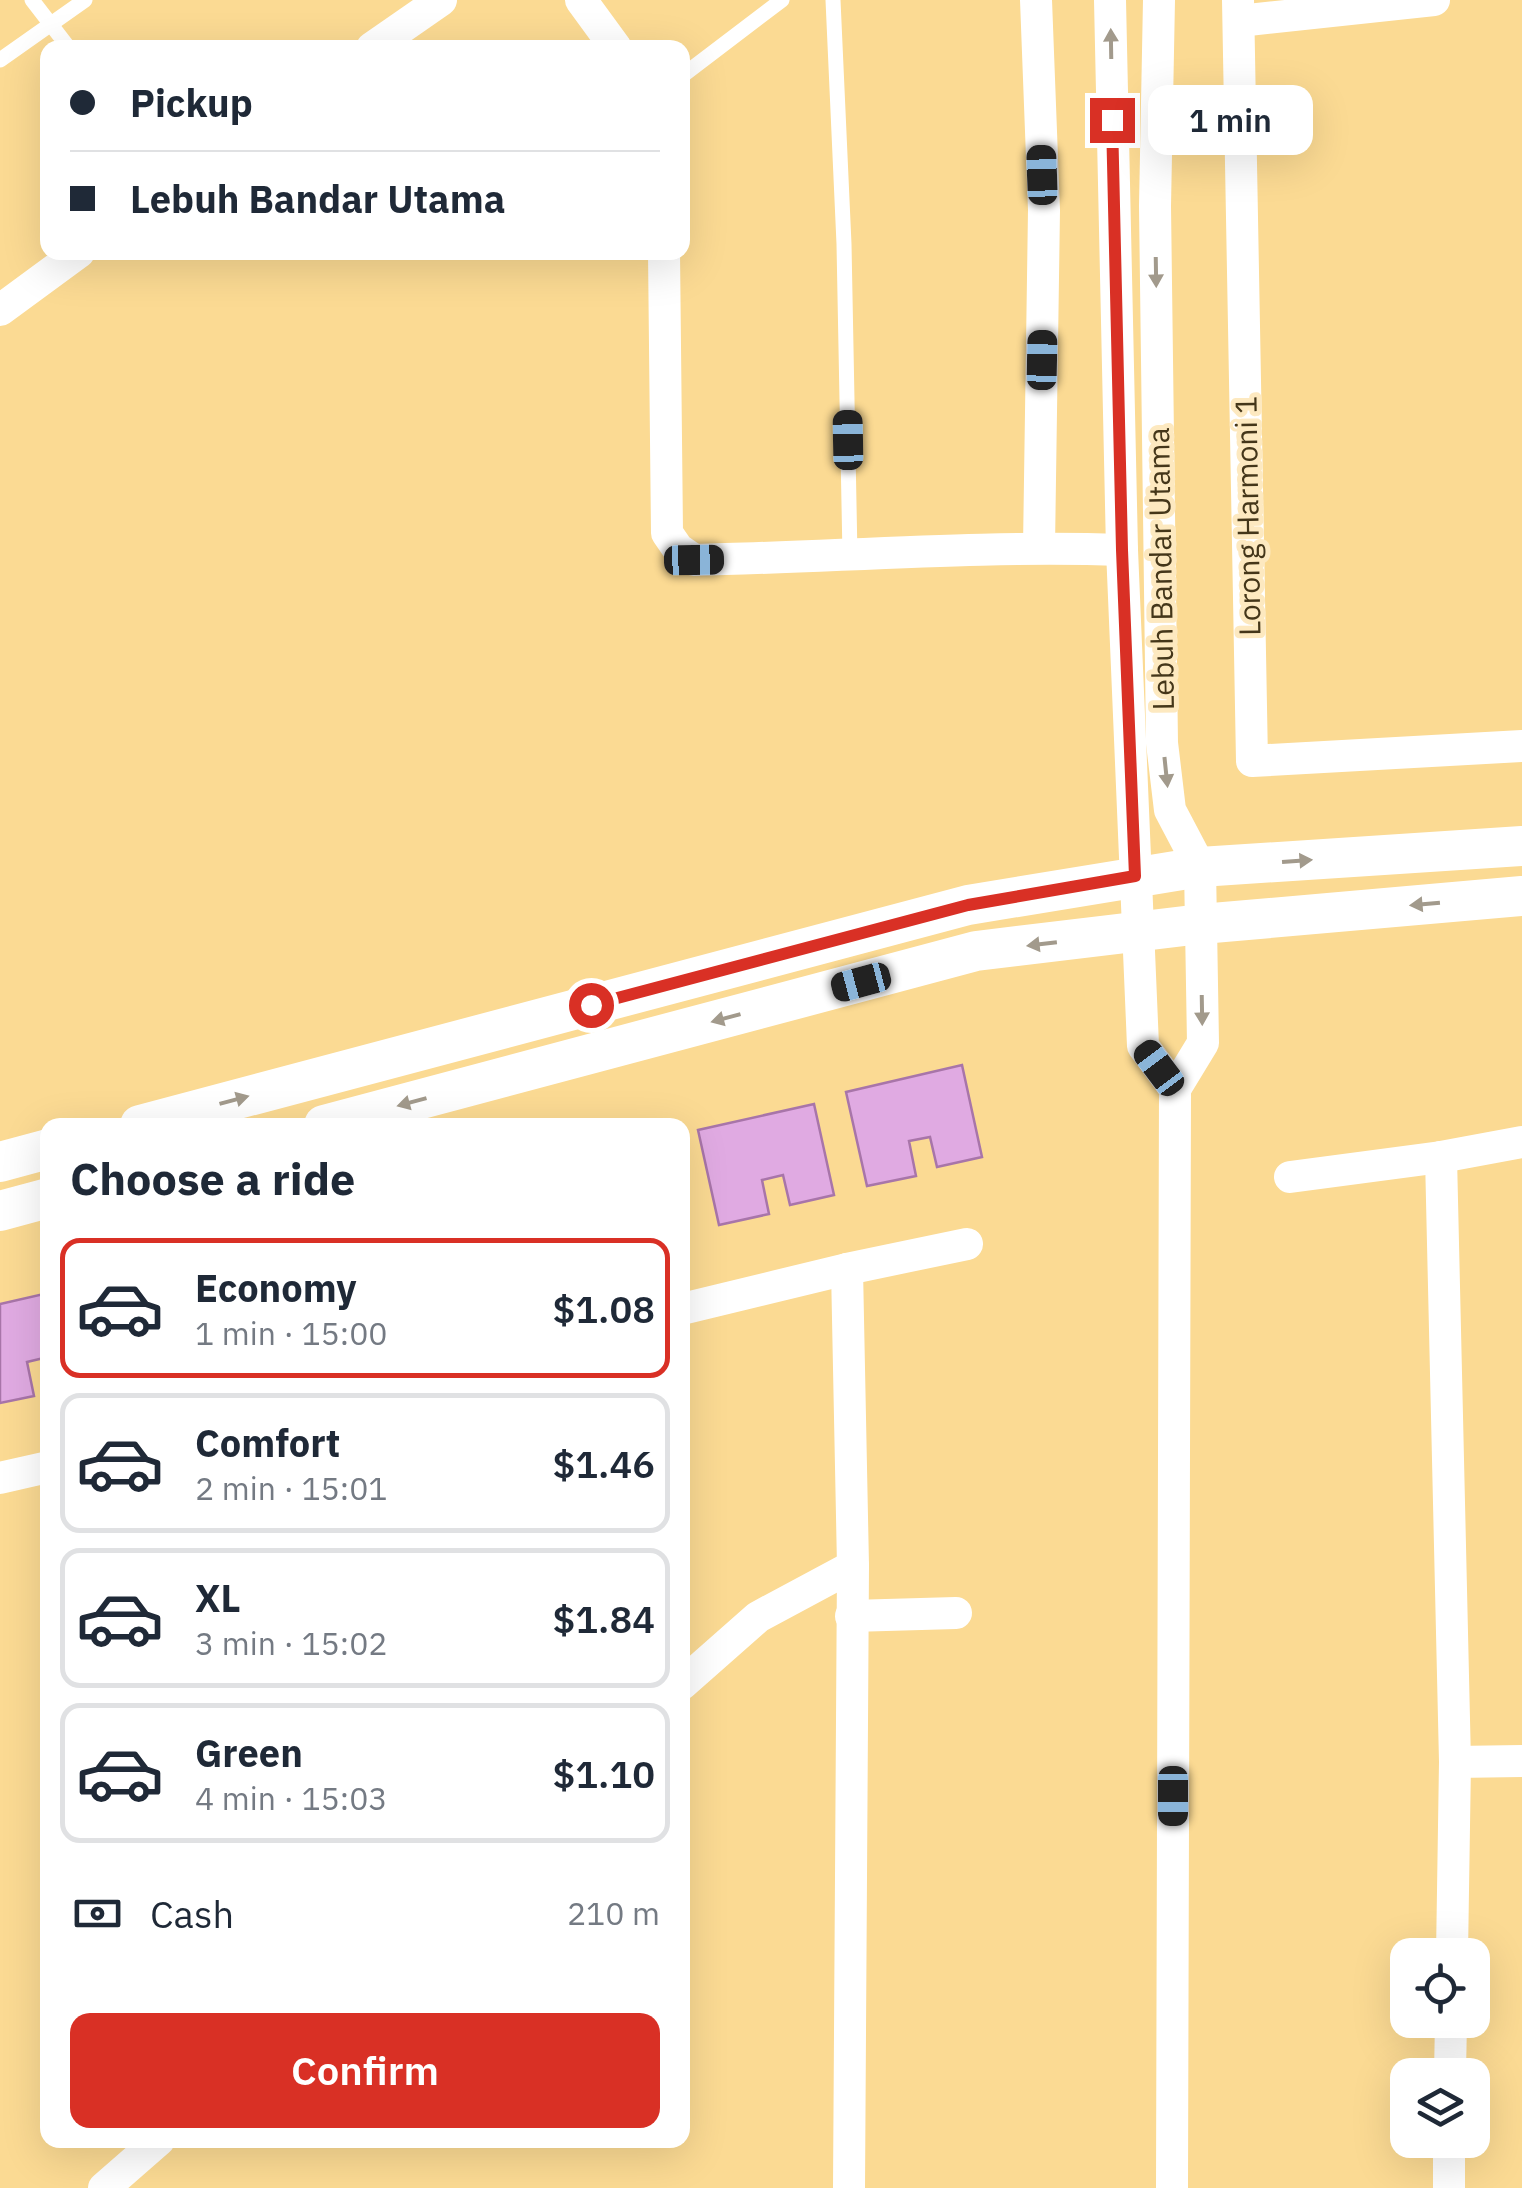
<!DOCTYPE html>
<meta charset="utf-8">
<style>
body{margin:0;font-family:"IBM Plex Sans",sans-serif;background:#f6f6f7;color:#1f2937;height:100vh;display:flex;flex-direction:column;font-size:38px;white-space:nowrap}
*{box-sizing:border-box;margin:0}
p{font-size:32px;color:#747a83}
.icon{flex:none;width:55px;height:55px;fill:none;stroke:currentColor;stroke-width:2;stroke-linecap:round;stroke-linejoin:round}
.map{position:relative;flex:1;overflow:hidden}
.side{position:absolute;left:40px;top:1118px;width:650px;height:1030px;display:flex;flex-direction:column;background:#fff;border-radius:20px;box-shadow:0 10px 40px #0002}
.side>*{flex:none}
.hud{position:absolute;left:40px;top:40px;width:650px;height:220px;border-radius:20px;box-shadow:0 10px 40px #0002;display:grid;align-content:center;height:220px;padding:0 30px;background:#fff}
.fabs{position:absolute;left:1390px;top:1938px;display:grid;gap:20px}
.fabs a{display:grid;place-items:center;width:100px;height:100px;border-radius:20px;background:#fff;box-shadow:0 10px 40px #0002;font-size:50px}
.end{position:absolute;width:45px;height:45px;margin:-22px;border:12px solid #d93025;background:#fff;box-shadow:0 0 0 5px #fff}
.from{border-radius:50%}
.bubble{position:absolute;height:70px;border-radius:20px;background:#fff;box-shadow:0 10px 40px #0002;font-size:32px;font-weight:600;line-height:70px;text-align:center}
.car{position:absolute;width:30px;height:60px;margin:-30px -15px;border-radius:12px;box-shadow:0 0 8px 2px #0007;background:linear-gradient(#222 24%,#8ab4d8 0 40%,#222 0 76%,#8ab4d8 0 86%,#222 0)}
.hud b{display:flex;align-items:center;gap:35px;height:95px;font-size:38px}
.hud b+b{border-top:2px solid #e0e1e3}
.hud i{width:25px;height:25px;background:#1f2937}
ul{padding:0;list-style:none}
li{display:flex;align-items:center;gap:30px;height:140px;margin:0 20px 15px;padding:0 10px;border:5px solid #e0e1e3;border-radius:20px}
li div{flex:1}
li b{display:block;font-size:38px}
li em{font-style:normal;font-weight:600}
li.on{border-color:#d93025}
li>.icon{width:90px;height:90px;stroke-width:1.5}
h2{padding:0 30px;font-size:45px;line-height:120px}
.pay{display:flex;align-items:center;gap:25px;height:110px;padding:0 30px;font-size:38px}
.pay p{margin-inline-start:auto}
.primary-button{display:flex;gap:20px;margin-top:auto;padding:20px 30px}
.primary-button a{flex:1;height:115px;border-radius:20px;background:#d93025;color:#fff;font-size:40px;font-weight:600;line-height:115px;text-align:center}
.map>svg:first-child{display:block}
.building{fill:#e0aae2;stroke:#a875a9;stroke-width:2.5}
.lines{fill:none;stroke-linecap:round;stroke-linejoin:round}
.service{stroke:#fff;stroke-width:15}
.minor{stroke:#fff;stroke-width:32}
.tertiary{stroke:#fff;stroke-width:40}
.oneway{fill:#a29a8c}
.route{stroke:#d93025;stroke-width:12}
.labels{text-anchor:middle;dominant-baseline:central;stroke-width:10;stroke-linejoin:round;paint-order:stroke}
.street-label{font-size:30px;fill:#443619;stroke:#fde9c0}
</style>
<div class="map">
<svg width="1522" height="2188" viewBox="0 0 1522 2188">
<rect width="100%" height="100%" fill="#fbda93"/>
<g class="building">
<polygon points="962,1065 982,1157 937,1167 930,1137 909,1141 916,1176 867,1186 846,1092"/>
<polygon points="814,1104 834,1195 790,1205 783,1175 762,1180 769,1214 719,1225 698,1130"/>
<polygon points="48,1293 48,1357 27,1362 34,1396 0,1403 0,1304"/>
</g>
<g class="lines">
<g class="service">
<polyline points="32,0 69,48"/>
<polyline points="833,0 844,244 850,556"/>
<polyline points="0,60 85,0"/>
<polyline points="682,76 782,0"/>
</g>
<g class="minor">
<polyline points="581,0 616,48"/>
<polyline points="1036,0 1044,210 1039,547"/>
<polyline points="1110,0 1122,550 1143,1046 1175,1089"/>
<polyline points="1159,0 1155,206 1162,743 1170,810 1200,867 1203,1043 1175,1089 1172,2188"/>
<polyline points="1238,0 1252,761 1522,746"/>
<polyline points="1239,21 1434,0"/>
<polyline points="372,48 441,0"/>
<path d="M 664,252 L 667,533 L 678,549 L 694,560 C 836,557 979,545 1122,550"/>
<polyline points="0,310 79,252"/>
<polyline points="1441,1157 1455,1762 1452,1955"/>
<polyline points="1290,1177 1441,1157 1522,1142"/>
<polyline points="847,1269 853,1566 849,2188"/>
<polyline points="682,1309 847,1269 967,1244"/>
<polyline points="0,1478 48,1467"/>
<polyline points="851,1616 956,1613"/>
<polyline points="682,1684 758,1617 853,1566"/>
<polyline points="1455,1762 1522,1761"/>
<polyline points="1450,2075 1451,2020"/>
<polyline points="104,2188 159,2140"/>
<polyline points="1449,2188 1449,2140"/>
</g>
<g class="tertiary">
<polyline points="140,1125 968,905 1200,867 1522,846"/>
<polyline points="324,1125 976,951 1201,924 1522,896"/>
<polyline points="0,1162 48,1149"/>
<polyline points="0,1211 48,1198"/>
</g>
</g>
<defs><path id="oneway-solid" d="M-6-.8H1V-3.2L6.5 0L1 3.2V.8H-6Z" transform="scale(2.5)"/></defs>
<g class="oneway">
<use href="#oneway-solid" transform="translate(1111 44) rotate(-91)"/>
<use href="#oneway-solid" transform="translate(1156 272) rotate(89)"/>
<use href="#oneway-solid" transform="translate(1166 772) rotate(84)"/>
<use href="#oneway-solid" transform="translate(1297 861) rotate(-4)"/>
<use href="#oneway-solid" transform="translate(1425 904) rotate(175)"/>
<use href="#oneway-solid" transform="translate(1042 944) rotate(173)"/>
<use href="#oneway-solid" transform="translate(1202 1010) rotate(89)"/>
<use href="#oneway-solid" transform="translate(726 1018) rotate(165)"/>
<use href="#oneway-solid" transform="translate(234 1100) rotate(-15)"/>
<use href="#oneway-solid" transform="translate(412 1102) rotate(165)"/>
</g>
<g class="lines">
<polyline class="route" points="591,1005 968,905 1135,876 1122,550 1112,120"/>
</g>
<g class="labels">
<g class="street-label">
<text transform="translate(1247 516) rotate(-91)">Lorong Harmoni 1</text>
<text transform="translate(1160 569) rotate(-91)">Lebuh Bandar Utama</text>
</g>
</g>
</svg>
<div class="fabs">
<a><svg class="icon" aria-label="locate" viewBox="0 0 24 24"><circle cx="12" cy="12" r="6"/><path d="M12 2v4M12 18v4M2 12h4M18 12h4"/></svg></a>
<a><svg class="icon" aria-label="layers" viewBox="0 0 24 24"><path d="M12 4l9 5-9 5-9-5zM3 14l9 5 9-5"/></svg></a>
</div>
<i class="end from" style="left:591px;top:1005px"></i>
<i class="end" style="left:1112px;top:120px"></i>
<div class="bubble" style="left:1148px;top:85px;width:165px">1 min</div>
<i class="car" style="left:1042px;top:175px;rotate:358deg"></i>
<i class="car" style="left:1042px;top:360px;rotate:1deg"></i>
<i class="car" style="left:848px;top:440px;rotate:359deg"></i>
<i class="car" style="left:694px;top:560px;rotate:89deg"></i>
<i class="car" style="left:861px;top:982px;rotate:255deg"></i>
<i class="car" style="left:1159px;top:1068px;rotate:323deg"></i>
<i class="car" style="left:1173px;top:1796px;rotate:180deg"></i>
<div class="hud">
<b><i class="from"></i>Pickup</b>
<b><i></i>Lebuh Bandar Utama</b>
</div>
<section class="side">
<h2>Choose a ride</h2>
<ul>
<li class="on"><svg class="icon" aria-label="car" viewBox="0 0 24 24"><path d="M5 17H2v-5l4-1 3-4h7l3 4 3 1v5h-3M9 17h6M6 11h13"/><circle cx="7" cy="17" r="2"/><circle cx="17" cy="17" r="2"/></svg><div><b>Economy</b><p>1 min · 15:00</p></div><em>$1.08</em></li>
<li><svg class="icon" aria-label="car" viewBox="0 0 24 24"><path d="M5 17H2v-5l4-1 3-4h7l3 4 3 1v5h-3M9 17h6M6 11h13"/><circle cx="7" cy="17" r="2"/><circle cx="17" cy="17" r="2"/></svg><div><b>Comfort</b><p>2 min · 15:01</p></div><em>$1.46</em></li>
<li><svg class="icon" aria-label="car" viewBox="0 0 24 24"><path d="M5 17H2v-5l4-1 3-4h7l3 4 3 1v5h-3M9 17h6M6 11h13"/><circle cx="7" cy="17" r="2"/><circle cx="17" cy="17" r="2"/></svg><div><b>XL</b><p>3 min · 15:02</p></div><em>$1.84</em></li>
<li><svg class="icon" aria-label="car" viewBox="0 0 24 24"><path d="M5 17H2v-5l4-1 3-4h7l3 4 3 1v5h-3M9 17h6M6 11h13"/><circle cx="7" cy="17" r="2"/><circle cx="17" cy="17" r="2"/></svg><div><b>Green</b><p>4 min · 15:03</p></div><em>$1.10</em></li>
</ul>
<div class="pay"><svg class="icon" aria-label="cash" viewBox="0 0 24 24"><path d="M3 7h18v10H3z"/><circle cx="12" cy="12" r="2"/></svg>Cash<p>210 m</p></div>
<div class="primary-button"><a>Confirm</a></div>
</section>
</div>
